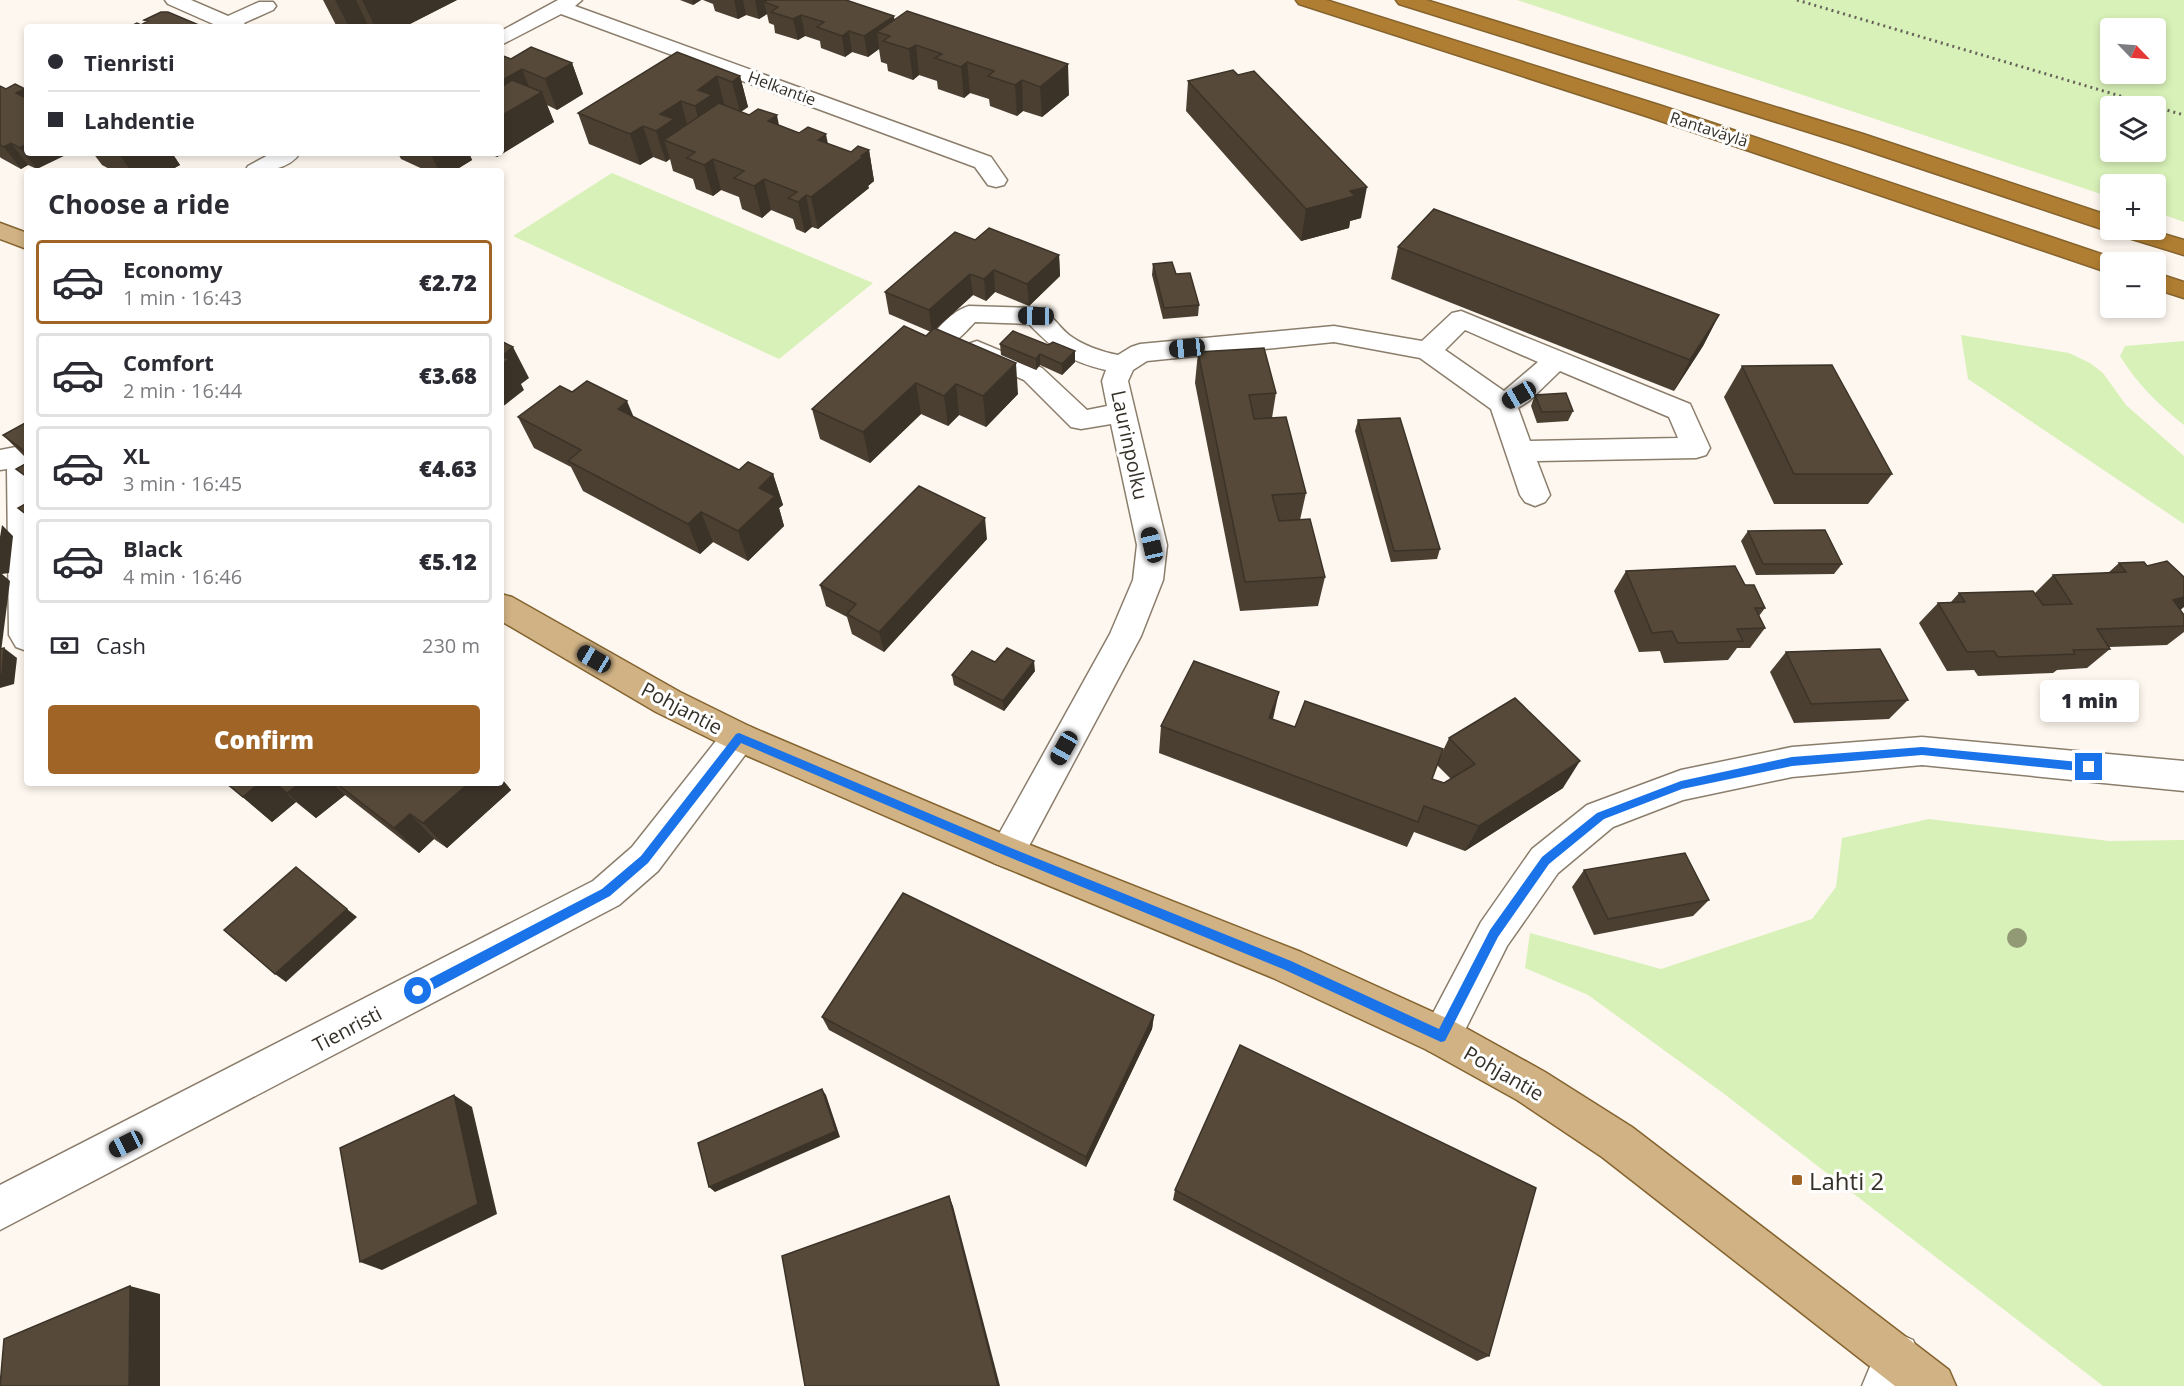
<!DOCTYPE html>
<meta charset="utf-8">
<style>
body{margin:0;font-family:"Open Sans",sans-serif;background:#f7f7f7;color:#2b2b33;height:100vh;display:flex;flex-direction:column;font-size:22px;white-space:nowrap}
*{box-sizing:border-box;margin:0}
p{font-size:20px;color:#7c7c81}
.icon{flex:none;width:33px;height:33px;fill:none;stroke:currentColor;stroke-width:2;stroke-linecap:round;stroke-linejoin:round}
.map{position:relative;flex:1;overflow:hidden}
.sheet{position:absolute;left:24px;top:168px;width:480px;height:618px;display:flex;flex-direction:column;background:#fff;border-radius:6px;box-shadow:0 3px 9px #0003}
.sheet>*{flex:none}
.top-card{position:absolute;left:24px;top:24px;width:480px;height:132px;border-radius:6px;box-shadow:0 3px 9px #0003;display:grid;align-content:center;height:132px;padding:0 24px;background:#fff}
.needle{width:39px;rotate:115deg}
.buttons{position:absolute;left:2100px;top:18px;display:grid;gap:12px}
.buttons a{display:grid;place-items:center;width:66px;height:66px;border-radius:6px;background:#fff;box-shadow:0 3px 9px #0003;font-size:30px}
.end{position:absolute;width:27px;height:27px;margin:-14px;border:8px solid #1a73e8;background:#fff;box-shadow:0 0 0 3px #fff}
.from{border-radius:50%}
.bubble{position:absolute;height:42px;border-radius:6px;background:#fff;box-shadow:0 3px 9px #0003;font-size:20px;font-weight:800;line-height:42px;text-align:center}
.car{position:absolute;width:18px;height:36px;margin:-18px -9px;border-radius:8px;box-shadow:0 0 4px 2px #0007;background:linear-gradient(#222 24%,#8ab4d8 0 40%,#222 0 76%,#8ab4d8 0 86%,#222 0)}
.top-card b{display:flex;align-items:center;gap:21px;height:57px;font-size:22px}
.top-card b+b{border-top:2px solid #e1e1e2}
.top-card i{width:15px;height:15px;background:#2b2b33}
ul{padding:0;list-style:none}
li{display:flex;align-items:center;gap:18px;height:84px;margin:0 12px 9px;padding:0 12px;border:3px solid #e1e1e2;border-radius:6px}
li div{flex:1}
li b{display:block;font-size:22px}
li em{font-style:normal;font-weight:800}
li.selected{border-color:#a06427}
li>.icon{width:54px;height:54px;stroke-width:1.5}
h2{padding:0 24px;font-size:27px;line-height:72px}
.pay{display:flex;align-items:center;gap:15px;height:66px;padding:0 24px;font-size:22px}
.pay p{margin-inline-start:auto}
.primary-button{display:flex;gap:12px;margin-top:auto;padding:12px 24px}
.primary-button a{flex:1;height:69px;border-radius:6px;background:#a06427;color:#fff;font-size:24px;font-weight:800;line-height:69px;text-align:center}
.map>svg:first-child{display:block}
.green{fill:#d8f1b8;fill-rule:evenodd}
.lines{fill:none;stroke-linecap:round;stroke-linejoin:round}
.minor-casing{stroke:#8b7d6b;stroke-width:3}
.major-casing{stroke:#85632e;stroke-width:3}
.highway-casing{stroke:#85632e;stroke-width:3}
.minor{fill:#fff;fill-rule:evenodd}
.major{fill:#d0b284;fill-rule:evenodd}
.highway{fill:#b07e32;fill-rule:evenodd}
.rail{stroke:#67625a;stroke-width:3;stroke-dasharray:2 4;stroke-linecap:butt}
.tree{fill:#919a75}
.wall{fill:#4a3f31;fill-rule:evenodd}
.shaded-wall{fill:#3c3328}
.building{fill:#564939;stroke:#3c3328;stroke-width:1.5}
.route{fill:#1a73e8}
.poi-dot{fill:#a06427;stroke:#fff;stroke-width:2}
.labels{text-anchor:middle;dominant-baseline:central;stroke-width:6;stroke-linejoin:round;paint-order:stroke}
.far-street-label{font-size:16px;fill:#353028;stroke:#fff}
.street-label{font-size:20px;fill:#353028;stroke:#fff}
.near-poi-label{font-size:24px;fill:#353028;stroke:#fff;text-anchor:start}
</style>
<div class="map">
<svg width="2184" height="1386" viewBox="0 0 2184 1386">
<rect width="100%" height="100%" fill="#fdf7ef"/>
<g class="green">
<path d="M 1517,0 L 2184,0 L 2184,222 L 2156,212 L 2156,184 L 2110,184 L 2110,197 ZM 2110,28 L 2156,28 L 2156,74 L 2110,74 ZM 2110,106 L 2156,106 L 2156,152 L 2110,152 Z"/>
<polygon points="612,173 873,283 779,359 513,236"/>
<polygon points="1961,335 2069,353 2090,363 2103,373 2126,405 2184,456 2184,524 1968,379"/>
<path d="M 2184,341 L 2184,425 C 2159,405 2137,384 2120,356 L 2125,346 Z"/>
<polygon points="1929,819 2109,841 2184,840 2184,1386 2103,1386 1723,1093 1588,995 1525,968 1530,933 1661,969 1812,919 1836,887 1842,838"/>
</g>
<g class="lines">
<defs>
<g id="minor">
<polygon points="165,0 191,0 228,16 259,2 273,2 276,6 273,10 244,23 247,27 220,27 168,4"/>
<polygon points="558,0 582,0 575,6 991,157 1007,180 1004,185 996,187 988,185 975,167 561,14 501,45 501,31"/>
<path d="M 272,153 L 300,153 C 288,171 264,171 245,171 L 248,166 Z"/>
<path d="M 969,306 L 1036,308 C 1051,312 1057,325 1069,335 C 1082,345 1102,352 1118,355 L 1131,347 L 1140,344 L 1334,326 L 1422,341 L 1452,313 L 1461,311 L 1690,404 L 1710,448 L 1706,455 L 1696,458 L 1537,461 L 1550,495 L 1545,502 L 1535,506 L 1525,502 L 1520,495 L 1491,409 L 1420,358 L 1334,342 L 1147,361 L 1133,370 L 1128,381 L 1167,545 L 1163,580 L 1141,636 L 1020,863 L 1007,868 L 994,863 L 989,852 L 1110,634 L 1133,580 L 1137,545 L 1111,424 L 1081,429 L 1071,427 L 1024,380 L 968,356 L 964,350 L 968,344 L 977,341 L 1042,368 L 1087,410 L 1107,406 L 1102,381 L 1106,370 C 1070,362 1054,350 1029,324 L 975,322 C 963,334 954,348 936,343 L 932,337 C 940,324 955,310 969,306 ZM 1465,330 L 1538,362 L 1504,391 L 1445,350 ZM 1560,371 L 1669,417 L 1678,438 L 1530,441 L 1518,408 L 1529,401 Z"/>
<polygon points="21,446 27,448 27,651 16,647 9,635 7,469 0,470 0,450"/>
<polygon points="739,723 751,727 756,737 751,747 658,871 619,905 0,1230 0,1185 593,881 632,847 727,727"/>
<polygon points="1922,737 2184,761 2184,791 1922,765 1792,777 1683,800 1613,827 1558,873 1507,946 1455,1050 1441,1056 1427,1050 1421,1036 1481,922 1532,849 1587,805 1681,770 1792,747"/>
<polygon points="1897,1333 1913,1340 1920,1356 1908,1386 1862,1386 1881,1340"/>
</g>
<g id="major">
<polygon points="0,223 27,233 27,249 0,239"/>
<polygon points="501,594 512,597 680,692 751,727 1020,841 1301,952 1455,1022 1545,1072 1632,1127 1949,1370 1956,1386 1895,1386 1602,1157 1517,1100 1427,1050 1273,978 994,863 727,747 656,712 501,621"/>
</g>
<g id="highway">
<polygon points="1296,0 1326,0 1662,106 2119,260 2121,262 2110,262 2110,272 2101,270 1646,116 1299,4"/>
<polygon points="1396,0 1426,0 1863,134 2110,216 2110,230 2150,230 2184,240 2184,255 2119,235 2115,230 2102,229 1847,144 1399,4"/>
<polygon points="2156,273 2184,282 2184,298 2156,289"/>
</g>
</defs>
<use href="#minor" class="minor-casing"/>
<use href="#major" class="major-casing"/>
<use href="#highway" class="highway-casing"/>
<use href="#minor" class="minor"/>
<use href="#major" class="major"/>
<use href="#highway" class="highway"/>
<g class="rail">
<polyline points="1797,0 2154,106"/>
<polyline points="2156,107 2184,115"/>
</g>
</g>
<circle class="tree" cx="2017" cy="938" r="10"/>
<g class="wall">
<polygon points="323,0 457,0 404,27 337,27"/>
<polygon points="680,0 701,0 693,5"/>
<polygon points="703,0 846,0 895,20 1069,95 1042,117 1023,111 1017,116 990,106 989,99 970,93 964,98 938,89 937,81 919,75 913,80 888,71 887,64 881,62 879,49 868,57 852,52 845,57 821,48 820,41 805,36 798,40 775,33 774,25 769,23 767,14 759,19 746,15 738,19 715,11 713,4"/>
<polygon points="677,52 740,76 748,107 741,112 851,152 869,150 874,181 868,186 869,188 818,229 812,227 805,233 796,229 793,219 771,210 762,218 742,209 739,197 721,190 713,196 696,189 693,179 673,171 670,159 666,162 653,157 640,165 589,144 578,113"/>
<polygon points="511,59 572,63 583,94 557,110 547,105 554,122 497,157 489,153 501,153"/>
<polygon points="1188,81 1361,218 1350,221 1349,228 1301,241 1186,111"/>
<polygon points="0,86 37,169 28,165 21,169 1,158 0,157"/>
<polygon points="93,153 172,153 180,165 169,171 113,171 102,165"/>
<polygon points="398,153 469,153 472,160 454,171 427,171 401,159"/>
<polygon points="975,240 1059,255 1060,276 1029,306 995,292 986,301 973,295 936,329 1018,394 986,427 959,415 948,426 921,414 870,463 820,439 812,409 926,336 931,332 889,314 885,292"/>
<polygon points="1398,247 1719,315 1703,346 1674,391 1391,279"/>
<polygon points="1153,264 1176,274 1199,305 1198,316 1163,319 1152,275"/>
<polygon points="1000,344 1048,345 1075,351 1075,362 1062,375 1040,365 1036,370 1001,355"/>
<polygon points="1198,352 1276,393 1272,418 1306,493 1300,520 1325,577 1318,606 1240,611 1195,383"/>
<polygon points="1742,366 1892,474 1868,504 1774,504 1724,397"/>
<polygon points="572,392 633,417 739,470 773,474 783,505 779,508 784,526 748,561 713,542 700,554 583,491 571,467 534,448 518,417"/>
<polygon points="1535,395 1573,411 1568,421 1537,423 1531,406"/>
<polygon points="1358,420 1440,549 1437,559 1391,562 1355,431"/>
<polygon points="27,422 27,459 3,435"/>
<polygon points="1748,531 1842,564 1834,574 1756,575 1741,541"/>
<polygon points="987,539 884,652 852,634 847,617 826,606 820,585"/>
<polygon points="2119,563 2180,610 2184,615 2184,632 2167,645 2109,647 2110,649 2087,668 2057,670 2053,673 1978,676 1974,670 1947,671 1919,623 1938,603 1951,602 1959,593 2035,593 2053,575 2108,573"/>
<polygon points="1626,571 1745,585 1765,608 1759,616 1765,628 1750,648 1737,648 1728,660 1664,663 1660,651 1639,652 1614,591"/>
<polygon points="1786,652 1908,700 1889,719 1794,723 1770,672"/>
<polygon points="995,662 1035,671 1004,711 954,685 952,675"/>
<path d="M 1273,720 L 1295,727 L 1440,757 L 1449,738 L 1563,788 L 1465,851 L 1414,832 L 1407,847 L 1159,753 L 1161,726 ZM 1437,765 L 1451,779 L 1444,783 L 1432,779 Z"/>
<polygon points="501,778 511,790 447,848 434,839 419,853 345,795 316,818 296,802 272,822 226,783 501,783"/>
<polygon points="1584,870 1709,900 1693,916 1594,935 1572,887"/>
<polygon points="1154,1015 1152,1029 1086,1167 829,1030 822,1017"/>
<polygon points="1175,1190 1489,1356 1477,1361 1173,1200"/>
</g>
<g class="shaded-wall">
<polygon points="335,0 356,0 369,27 349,27"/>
<polygon points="362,0 457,0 404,27 375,27"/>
<polygon points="692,0 701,0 693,5"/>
<polygon points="734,0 743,0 746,15 738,19"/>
<polygon points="755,0 789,0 764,2 767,14 759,19"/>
<polygon points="801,15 805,36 798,40 793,19"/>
<polygon points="894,16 897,37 890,36 877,32 879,49 868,57 864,36"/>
<polygon points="849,31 852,52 845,57 842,36"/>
<polygon points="916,45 919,75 913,80 909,49"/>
<polygon points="967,62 970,93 964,98 961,67"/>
<polygon points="572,63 583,94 557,110 545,79"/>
<polygon points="1068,64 1069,95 1042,117 1040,87"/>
<polygon points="522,69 533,97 542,92 554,122 497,157 496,153 501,153 501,81"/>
<polygon points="717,76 725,107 703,137 695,106 698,90"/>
<polygon points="740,76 748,107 740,112 732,82"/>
<polygon points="1022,80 1023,111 1017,116 1015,85"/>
<polygon points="25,89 27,92 27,108 16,93"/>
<polygon points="681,101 689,132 664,140 670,159 666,162 656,131 660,114"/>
<polygon points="777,115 783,146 768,121"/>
<polygon points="643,126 653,157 640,165 630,134"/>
<polygon points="826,134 832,165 818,140"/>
<polygon points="11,143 28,165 21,169 4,147"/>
<polygon points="27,144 27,153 70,153 37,169 20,148"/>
<polygon points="869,150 874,181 868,186 869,188 818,229 811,197"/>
<polygon points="122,153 172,153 180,165 169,171 131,171 119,154"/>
<polygon points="430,153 469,153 472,160 454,171 439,171"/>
<polygon points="713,159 721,190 713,196 704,165"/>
<polygon points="764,179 771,210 762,218 754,186"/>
<polygon points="1367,187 1361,218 1350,221 1349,228 1301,241 1306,209 1350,191"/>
<polygon points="806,195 812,227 805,233 798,202"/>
<polygon points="1059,255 1060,276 1029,306 1027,284"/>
<polygon points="994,270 995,292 986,301 984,279"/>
<polygon points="970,274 973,295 932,332 929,310"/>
<polygon points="1719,315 1703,346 1674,391 1690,360"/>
<polygon points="513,347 529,378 521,384 524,390 501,408 502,356"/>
<polygon points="1075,351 1075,362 1062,375 1062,364"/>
<polygon points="1040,354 1040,365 1036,370 1036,359"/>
<polygon points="1016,363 1018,394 986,427 983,396"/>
<polygon points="916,383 921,414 870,463 863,432"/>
<polygon points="956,384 959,415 948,426 944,396"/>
<polygon points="627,401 640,432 618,409"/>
<polygon points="773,474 783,505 779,508 784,526 748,561 738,531 759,488"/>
<polygon points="701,512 713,542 700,554 688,524"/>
<polygon points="985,518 987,539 884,652 879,632"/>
<polygon points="2,525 13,536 9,573 2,574 10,581 0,660 0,537"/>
<polygon points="2184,597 2184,607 2177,613 2173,600"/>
<polygon points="4,648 17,658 14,684 0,688 0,674"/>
<polygon points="1034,661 1035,671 1004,711 1003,701"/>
<polygon points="1279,692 1273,719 1269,718"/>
<polygon points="1580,761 1563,788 1465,851 1479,826"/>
<polygon points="501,778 511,790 447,848 423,823 469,783 501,783"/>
<polygon points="259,783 274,783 296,802 272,822 243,797"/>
<polygon points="300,783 332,783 345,795 316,818 287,793"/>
<polygon points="410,814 434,839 419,853 394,828"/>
<polygon points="347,909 357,917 286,982 275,974"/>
<polygon points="1154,1015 1152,1029 1086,1167 1086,1157"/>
<polygon points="822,1089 826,1095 840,1137 715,1192 709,1187"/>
<polygon points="454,1095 472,1107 497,1214 382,1270 360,1262"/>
<polygon points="949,1196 953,1206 1000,1386 998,1386"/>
<polygon points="130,1286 160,1294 160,1386 129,1386"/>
</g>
<g class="building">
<polygon points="768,0 846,0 894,16 864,36 849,31 842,36 817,27 824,22 801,15 793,19 771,12 778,7 764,2"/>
<polygon points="907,11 1068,64 1040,87 1022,80 1015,85 988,76 994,71 967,62 961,67 935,58 942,54 916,45 909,49 883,41 890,36 877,32"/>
<polygon points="161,12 168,12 199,25 195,27 129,27 137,23 141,25 148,21 144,20"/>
<polygon points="531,47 572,63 545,79 522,69 501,81 501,55 511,59"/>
<polygon points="677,52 740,76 732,82 717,76 698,90 712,95 695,106 681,101 660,114 674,119 656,131 643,126 630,134 578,113"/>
<polygon points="1233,70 1238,75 1254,71 1367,187 1350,191 1355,196 1306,209 1188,81"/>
<polygon points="512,80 542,92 501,116 501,85 503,86"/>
<polygon points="15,84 25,89 16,93 26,98 27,97 27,144 20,148 11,143 4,147 0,145 0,86 6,89"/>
<polygon points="719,103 749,115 758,109 777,115 768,121 799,133 808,127 826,134 818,140 851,152 858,146 869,150 861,156 863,157 811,197 806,195 798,202 788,198 797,192 764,179 754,186 734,178 744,171 713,159 704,165 687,158 695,152 664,140"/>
<polygon points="1434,209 1719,315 1690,360 1398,247"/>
<polygon points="989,228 1059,255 1027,284 994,270 984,279 970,274 929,310 885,292 955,232 975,240"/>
<polygon points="1172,262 1176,274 1190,273 1199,305 1164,308 1153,264"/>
<polygon points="904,326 926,336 934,328 1016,363 983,396 956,384 944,396 916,383 863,432 812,409"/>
<polygon points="1013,331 1048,345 1053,342 1075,351 1062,364 1040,354 1036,359 1000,344"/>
<polygon points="501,341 513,347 502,356 509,359 501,365"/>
<polygon points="1264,348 1276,393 1249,395 1254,419 1286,417 1306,493 1272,495 1279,521 1310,519 1325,577 1245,582 1198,352"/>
<polygon points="1832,365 1892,474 1794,474 1742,366"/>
<polygon points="587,381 627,401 618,409 739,470 748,462 773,474 759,488 775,496 738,531 701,512 688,524 568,461 581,450 518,417 560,386 572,392"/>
<polygon points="1566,393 1573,411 1542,412 1535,395"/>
<polygon points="1400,418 1440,549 1394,551 1358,420"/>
<polygon points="27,422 27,453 3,435"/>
<polygon points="27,463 27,477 16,469"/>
<polygon points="919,486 985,518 879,632 847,614 856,604 820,585"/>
<polygon points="27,503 27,515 18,508"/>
<polygon points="1825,530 1842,564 1763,564 1748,531"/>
<polygon points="2167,561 2184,577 2184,597 2173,600 2184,615 2184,626 2097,629 2110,649 2073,650 2075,654 1998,657 1994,651 1967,652 1938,603 1965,602 1959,593 2033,591 2043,605 2072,604 2053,575 2126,572 2119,563 2144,562 2147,566"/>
<polygon points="1735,566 1745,585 1754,585 1765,608 1755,608 1765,628 1737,629 1743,641 1678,643 1672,631 1652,633 1626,571"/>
<polygon points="4,648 2,674 0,674 0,649"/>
<polygon points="1007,648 1034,661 1003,701 952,675 972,651 995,662"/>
<polygon points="1880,649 1908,700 1811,704 1786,652"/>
<polygon points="1194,661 1279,692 1269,718 1295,727 1305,701 1443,749 1432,779 1444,783 1475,764 1449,738 1515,698 1580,761 1479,826 1424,806 1418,822 1161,726"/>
<polygon points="226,783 259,783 243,797"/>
<polygon points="275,783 300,783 287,793"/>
<polygon points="336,783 469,783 423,823 410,814 394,828"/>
<polygon points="1685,853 1709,900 1608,919 1584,870"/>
<polygon points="296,867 347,909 275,974 224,930"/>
<polygon points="903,893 1154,1015 1086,1157 822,1017"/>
<polygon points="1240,1045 1536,1188 1489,1356 1175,1190"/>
<polygon points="822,1089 836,1131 709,1187 698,1143"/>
<polygon points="454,1095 478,1204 360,1262 340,1148"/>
<polygon points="949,1196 998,1386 805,1386 782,1256"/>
<polygon points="130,1286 129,1386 0,1386 4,1339"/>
</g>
<polygon class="route" points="739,733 1011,848 1291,961 1439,1029 1490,930 1542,857 1597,813 1681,781 1792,757 1922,747 2089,763 2094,767 2089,772 1922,755 1792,766 1682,789 1604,819 1549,864 1498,937 1445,1041 1441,1042 1283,969 1004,855 741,743 648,863 610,896 423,995 414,995 414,987 602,889 641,856 736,734"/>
<rect class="poi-dot" x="1791" y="1174" width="12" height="12" rx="3"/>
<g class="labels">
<g class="far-street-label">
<text transform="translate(782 88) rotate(20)">Helkantie</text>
<text transform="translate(1709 129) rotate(18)">Rantaväylä</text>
</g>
<g class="street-label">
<text transform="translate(1130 445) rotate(78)">Laurinpolku</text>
<text transform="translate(682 708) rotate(28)">Pohjantie</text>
<text transform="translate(347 1029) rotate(-28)">Tienristi</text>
<text transform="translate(1504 1073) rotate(30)">Pohjantie</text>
</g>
<g class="near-poi-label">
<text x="1809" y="1180">Lahti 2</text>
</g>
</g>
</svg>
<div class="buttons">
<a><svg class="needle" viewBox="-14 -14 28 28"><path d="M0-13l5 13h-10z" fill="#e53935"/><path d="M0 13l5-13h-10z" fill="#7c7c81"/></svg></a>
<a><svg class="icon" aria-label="layers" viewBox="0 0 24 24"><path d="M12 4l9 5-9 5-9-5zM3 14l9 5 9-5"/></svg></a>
<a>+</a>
<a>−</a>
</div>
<i class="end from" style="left:418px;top:991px"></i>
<i class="end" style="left:2089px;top:767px"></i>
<div class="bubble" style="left:2040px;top:680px;width:99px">1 min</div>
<i class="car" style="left:1036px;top:316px;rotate:271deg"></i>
<i class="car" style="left:1187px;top:348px;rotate:264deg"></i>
<i class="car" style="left:1519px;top:395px;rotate:240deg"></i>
<i class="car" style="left:1152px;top:545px;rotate:347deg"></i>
<i class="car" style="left:594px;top:659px;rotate:300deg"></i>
<i class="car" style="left:1064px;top:748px;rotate:209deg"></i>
<i class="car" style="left:126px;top:1144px;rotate:243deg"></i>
<div class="top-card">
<b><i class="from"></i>Tienristi</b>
<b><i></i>Lahdentie</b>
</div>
<section class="sheet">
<h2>Choose a ride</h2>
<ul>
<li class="selected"><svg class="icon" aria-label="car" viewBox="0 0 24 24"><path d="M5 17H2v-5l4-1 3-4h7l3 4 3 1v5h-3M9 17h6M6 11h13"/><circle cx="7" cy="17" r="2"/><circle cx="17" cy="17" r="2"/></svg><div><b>Economy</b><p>1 min · 16:43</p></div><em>€2.72</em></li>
<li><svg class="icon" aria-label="car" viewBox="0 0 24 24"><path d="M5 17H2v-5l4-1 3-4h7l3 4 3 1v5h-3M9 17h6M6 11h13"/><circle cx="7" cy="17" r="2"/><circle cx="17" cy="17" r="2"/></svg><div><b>Comfort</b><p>2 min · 16:44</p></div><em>€3.68</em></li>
<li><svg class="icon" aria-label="car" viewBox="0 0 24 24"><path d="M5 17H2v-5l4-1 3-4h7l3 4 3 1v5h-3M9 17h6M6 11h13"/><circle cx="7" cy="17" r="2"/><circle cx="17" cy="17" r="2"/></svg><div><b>XL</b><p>3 min · 16:45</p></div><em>€4.63</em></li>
<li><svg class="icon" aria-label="car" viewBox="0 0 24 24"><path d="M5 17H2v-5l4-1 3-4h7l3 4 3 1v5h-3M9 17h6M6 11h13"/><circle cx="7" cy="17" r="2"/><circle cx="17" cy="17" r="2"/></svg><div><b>Black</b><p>4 min · 16:46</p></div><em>€5.12</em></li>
</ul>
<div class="pay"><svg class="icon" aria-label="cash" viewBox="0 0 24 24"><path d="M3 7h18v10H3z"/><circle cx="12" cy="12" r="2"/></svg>Cash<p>230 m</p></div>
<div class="primary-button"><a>Confirm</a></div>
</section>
</div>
